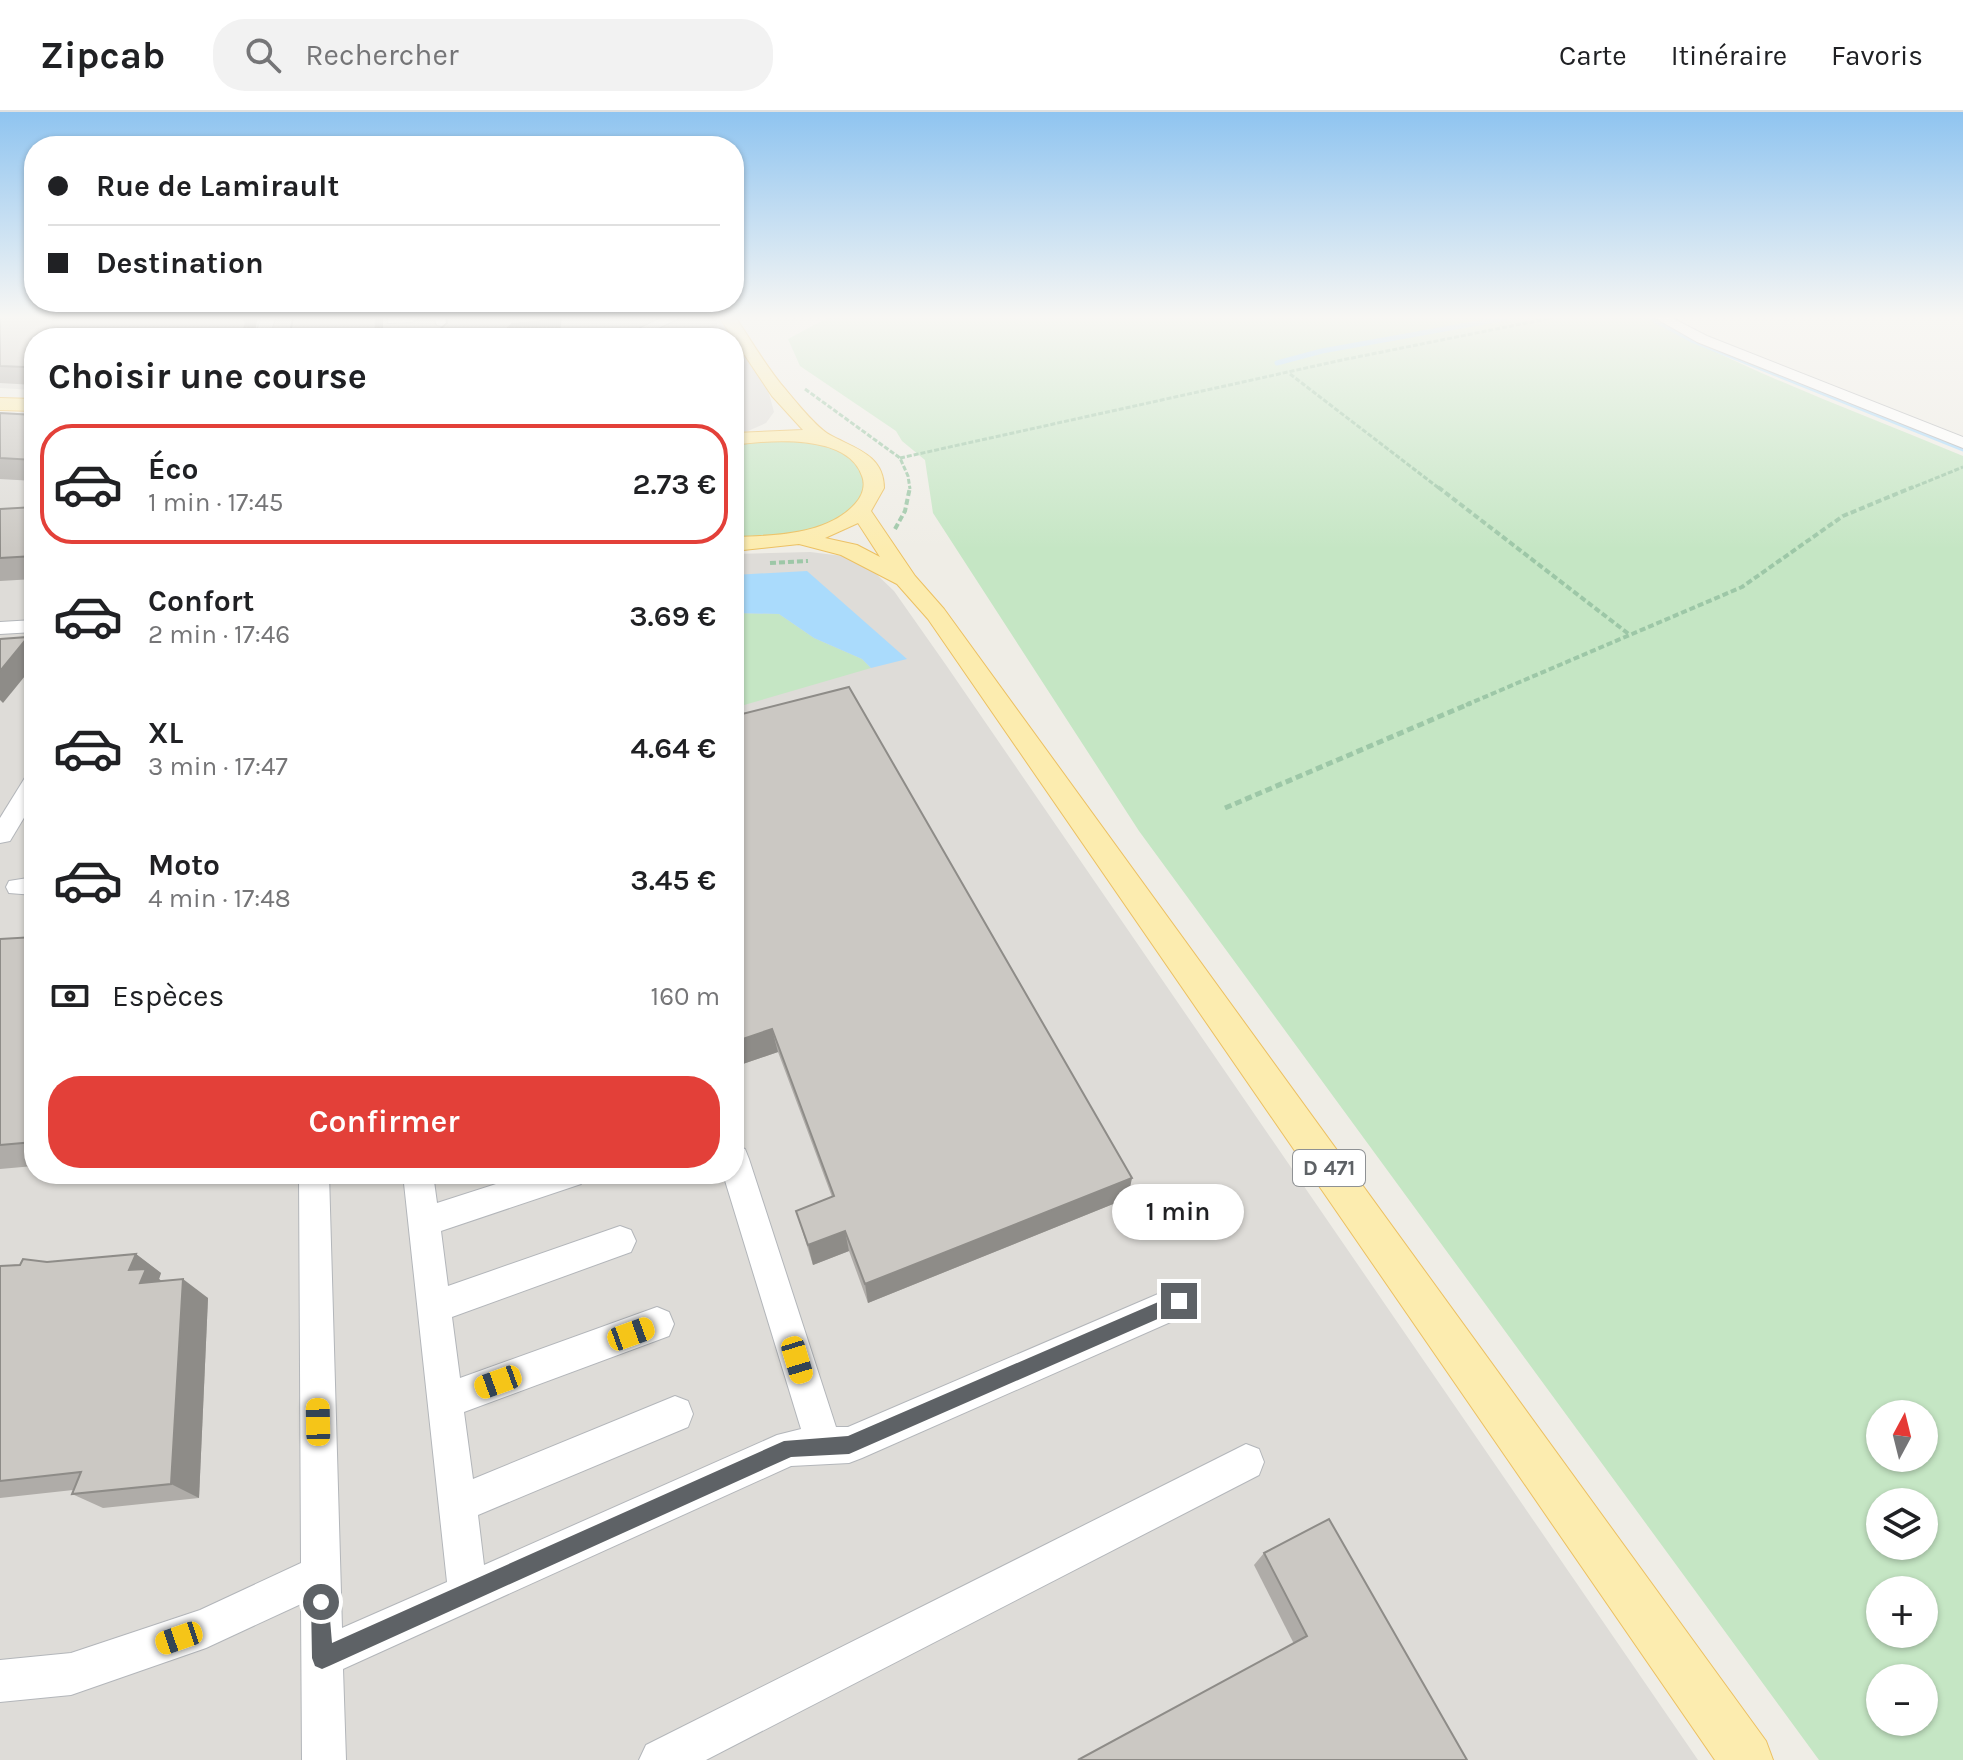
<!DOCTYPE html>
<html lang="fr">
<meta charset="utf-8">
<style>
body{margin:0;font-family:Karla,sans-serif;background:#f2f2f2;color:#202124;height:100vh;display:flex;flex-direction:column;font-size:30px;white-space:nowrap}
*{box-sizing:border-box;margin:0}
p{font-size:26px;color:#757577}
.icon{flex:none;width:44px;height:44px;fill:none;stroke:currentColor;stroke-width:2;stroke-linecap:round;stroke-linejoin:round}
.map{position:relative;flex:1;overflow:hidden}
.panel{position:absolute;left:24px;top:216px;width:720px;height:856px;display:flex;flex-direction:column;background:#fff;border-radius:32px;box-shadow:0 2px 6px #0004}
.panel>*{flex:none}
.banner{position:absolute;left:24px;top:24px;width:720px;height:176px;border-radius:32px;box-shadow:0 2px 6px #0004;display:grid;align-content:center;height:176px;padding:0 24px;background:#fff}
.needle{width:52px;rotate:7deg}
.fabs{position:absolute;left:1866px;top:1288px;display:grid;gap:16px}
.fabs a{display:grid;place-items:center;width:72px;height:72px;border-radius:50%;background:#fff;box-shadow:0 2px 6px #0004;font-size:40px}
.end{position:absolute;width:36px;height:36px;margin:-18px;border:10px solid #5e6266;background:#fff;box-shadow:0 0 0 4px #fff}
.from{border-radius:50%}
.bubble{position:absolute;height:56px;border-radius:28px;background:#fff;box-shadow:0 2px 6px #0004;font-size:26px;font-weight:600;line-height:56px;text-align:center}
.car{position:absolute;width:24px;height:48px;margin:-24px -12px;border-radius:10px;box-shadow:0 0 6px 2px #0007;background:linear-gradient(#f5c518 24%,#345 0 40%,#f5c518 0 76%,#345 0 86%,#f5c518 0)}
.banner b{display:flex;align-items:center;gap:28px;height:76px;font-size:30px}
.banner b+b{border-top:2px solid #e0e0e0}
.banner i{width:20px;height:20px;background:#202124}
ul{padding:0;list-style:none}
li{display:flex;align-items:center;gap:24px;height:120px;margin:0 16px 12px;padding:0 8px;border:4px solid transparent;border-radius:32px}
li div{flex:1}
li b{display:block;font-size:30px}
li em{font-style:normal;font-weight:600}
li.selected{border-color:#e34039}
li>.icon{width:72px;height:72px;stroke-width:1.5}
h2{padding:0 24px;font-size:36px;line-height:96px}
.pay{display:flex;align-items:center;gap:20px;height:88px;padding:0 24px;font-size:30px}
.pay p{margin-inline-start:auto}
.action{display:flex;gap:16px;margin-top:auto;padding:16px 24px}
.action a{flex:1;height:92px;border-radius:32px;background:#e34039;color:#fff;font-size:32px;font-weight:600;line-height:92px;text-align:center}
header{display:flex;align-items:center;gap:48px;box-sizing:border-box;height:112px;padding:0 40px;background:#fff;border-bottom:2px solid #e0e0e0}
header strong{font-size:38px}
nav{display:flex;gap:44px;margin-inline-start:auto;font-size:28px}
.search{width:560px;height:72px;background:#f2f2f2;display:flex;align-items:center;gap:20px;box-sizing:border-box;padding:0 28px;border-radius:32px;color:#757577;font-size:30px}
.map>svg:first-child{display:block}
.industrial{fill:#dedcd8}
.green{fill:#c5e6c4;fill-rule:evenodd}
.water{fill:#aadbfc}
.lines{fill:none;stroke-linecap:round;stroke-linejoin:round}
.stream{stroke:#aadbfc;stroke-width:5}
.minor-casing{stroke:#b3b6ba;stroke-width:2}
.major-casing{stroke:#ecc062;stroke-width:2}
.path-far2{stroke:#9dc7a7;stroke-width:3;stroke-dasharray:5 2;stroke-linecap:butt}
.path-far1{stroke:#9dc7a7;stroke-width:4;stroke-dasharray:6 3;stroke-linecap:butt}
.path{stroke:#9dc7a7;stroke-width:5;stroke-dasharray:7 4;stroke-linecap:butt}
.minor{fill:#fff;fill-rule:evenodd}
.major{fill:#fcecaf;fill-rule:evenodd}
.wall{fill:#afaca8}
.shaded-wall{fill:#8e8c88}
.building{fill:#cbc8c3;stroke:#8e8c88;stroke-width:2}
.route{fill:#5e6266}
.labels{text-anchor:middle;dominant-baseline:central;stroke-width:6;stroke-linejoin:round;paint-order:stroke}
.shield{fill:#fff;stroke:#8e9194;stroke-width:2}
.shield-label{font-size:22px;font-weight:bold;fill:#5e6266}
</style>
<header>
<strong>Zipcab</strong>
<div class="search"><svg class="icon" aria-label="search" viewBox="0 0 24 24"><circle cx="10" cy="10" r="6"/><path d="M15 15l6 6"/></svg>Rechercher</div>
<nav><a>Carte</a><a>Itinéraire</a><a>Favoris</a></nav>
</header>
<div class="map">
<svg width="1963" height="1648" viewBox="0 0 1963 1648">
<rect width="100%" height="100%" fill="#efede6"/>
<g class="industrial">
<polygon points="0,206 720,206 734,226 34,226 34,278 0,276"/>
<polygon points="734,227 768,278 774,300 766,311 748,319 734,321"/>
<polygon points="0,303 34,305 34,1062 734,1062 734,442 810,440 851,445 872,458 894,479 946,553 1698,1648 0,1648"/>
</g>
<g class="green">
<path d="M 827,206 L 1649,206 C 1749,261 1858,300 1963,344 L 1963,1648 L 1819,1648 L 1139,719 L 933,401 L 925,348 L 902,329 L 896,319 L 800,254 L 788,227 ZM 1880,1302 L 1924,1302 L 1924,1346 L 1880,1346 ZM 1880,1390 L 1924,1390 L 1924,1434 L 1880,1434 ZM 1880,1478 L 1924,1478 L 1924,1522 L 1880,1522 ZM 1880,1566 L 1924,1566 L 1924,1610 L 1880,1610 Z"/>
<path d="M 778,327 C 797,329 815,330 833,336 C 880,353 873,391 832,409 C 801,423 768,425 734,425 L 734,332 Z"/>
<polygon points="734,501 779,502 814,526 862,547 871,556 734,596"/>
</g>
<polygon class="water" points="807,459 907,547 871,556 862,547 814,526 779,502 734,501 734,463"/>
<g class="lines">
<g class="stream">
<polyline points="1651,206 1694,229 1963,337"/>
<polyline points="1277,251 1322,239 1506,206"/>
</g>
<defs>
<g id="minor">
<polygon points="261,206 275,206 269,226 255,226"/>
<polygon points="388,206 419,206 412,210 388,211"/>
<path d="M 434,206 L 461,207 L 468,211 C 461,218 446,215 437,213 Z"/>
<polygon points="661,206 679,206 638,226 620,226"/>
<polygon points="1655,206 1672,206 1707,224 1963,325 1963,336 1697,230"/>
<polygon points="34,508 34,520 0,522 0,510"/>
<polygon points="34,661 34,689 10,729 0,731 0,706 26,664"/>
<polygon points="34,765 34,783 9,781 6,775 9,769"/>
<polygon points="734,1033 745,1037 749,1047 836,1315 848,1315 1179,1173 1191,1177 1196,1189 1191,1201 862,1346 849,1351 791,1354 343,1557 346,1648 302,1648 301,1492 206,1536 71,1583 0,1590 0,1548 71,1541 200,1498 301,1451 299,1062 329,1062 342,1516 447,1470 403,1062 433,1062 437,1091 527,1062 585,1062 581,1072 441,1119 448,1174 620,1114 631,1118 636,1129 631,1140 452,1205 460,1266 657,1195 669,1200 674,1212 669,1224 464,1300 473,1367 675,1284 688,1289 693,1302 688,1315 478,1403 484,1453 777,1323 801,1317 723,1062 734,1062"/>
<polygon points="1246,1332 1259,1337 1264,1350 1259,1363 706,1648 639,1648 646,1633"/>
</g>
<g id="major">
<path d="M 720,206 L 736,206 C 752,230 767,256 786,278 C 796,290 817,316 830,323 C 853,336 884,342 884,376 L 871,399 L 915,464 L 944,497 L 1766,1629 L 1773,1648 L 1715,1648 L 928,507 L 897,472 L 841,443 L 799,432 L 734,439 L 734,425 C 773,424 827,423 855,392 C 862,384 866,374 862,364 C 848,321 768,328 734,333 L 734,321 L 803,318 L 772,284 ZM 858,411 L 880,445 L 857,433 L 825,426 Z"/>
<polygon points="0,286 34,287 34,299 0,298"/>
</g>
</defs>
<use href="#minor" class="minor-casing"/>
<use href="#major" class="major-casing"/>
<g class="path-far2">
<polyline points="1290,262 1440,377"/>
<polyline points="805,277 900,346 908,364 910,377"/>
<polyline points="900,346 1342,248 1551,206"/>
<polyline points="1909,377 1963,355"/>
</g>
<g class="path-far1">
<polyline points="1438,375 1630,523"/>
<polyline points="895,417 905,399 910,375"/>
<polyline points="770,451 808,449"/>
<polyline points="1466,593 1742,475 1843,404 1913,375"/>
</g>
<polyline class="path" points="1225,696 1471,591"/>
<use href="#minor" class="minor"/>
<use href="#major" class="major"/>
</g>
<g class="wall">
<polygon points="0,206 252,225 34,226 34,273 0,271"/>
<polygon points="0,301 34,303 34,369 0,367"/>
<polygon points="34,395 34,467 0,469 0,397"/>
<polygon points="734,604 1128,1086 868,1191 849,1139 813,1153 796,1099 832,1085 778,940 734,955"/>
<polygon points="34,825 34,1054 0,1057 0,827"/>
<polygon points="136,1142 161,1161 159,1167 162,1169 208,1186 199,1386 103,1396 72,1382 73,1378 0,1386 0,1154"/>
<polygon points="1264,1441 1467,1648 1294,1532 1254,1453"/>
</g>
<g class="shaded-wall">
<polygon points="245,206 258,206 253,226 240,226"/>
<polygon points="376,206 383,206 383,226 375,226"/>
<polygon points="555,206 562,206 559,226 498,226 512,212"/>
<polygon points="34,250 34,270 25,255"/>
<polygon points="28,525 34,532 34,553 3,591 0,588 0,559"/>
<polygon points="772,917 778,940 734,955 734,930"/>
<polygon points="1132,1066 1128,1086 868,1191 865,1172"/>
<polygon points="845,1119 849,1139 813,1153 808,1133"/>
<polygon points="136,1142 161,1161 159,1167 171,1176 140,1171 129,1158"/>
<polygon points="183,1167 208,1186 199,1386 171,1372"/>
</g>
<g class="building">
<polygon points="0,206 245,206 244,208 246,211 240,226 34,226 34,250 25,255 0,254"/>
<polygon points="293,206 376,206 375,226 289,226"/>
<polygon points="446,206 555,206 555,208 512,212 498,226 430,226 447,211"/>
<polygon points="0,301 34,303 34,348 0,346"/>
<polygon points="34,395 34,444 0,446 0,397"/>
<polygon points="28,525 0,559 0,527"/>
<polygon points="849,575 1132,1066 865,1172 845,1119 808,1133 796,1099 834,1084 772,917 734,930 734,604"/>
<polygon points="34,825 34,1030 0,1033 0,827"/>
<polygon points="136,1142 129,1158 146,1157 140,1171 183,1167 171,1372 72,1382 81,1360 0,1369 0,1154 20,1153 23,1147 47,1150"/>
<polygon points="1329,1407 1467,1648 1078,1648 1307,1524 1264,1441"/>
</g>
<linearGradient id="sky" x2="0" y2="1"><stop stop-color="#8fc4f0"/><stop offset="0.47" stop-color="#f8f7f4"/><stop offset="1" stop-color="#f8f7f4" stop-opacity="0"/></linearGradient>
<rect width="1963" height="437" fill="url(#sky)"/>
<polygon class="route" points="1179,1181 1185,1183 1187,1189 1185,1195 849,1342 791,1345 329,1554 322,1557 315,1554 312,1546 311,1490 314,1483 321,1480 328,1483 332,1531 784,1329 848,1324"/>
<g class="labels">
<rect class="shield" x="1293" y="1038" width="72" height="36" rx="6"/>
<g class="shield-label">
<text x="1329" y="1056">D 471</text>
</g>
</g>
</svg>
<div class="fabs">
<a><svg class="needle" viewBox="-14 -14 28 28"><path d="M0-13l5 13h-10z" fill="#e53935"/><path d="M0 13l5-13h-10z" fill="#757577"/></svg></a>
<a><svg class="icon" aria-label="layers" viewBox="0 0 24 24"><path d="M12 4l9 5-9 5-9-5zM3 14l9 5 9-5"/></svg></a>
<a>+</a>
<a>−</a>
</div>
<i class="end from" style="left:321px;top:1490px"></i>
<i class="end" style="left:1179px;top:1189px"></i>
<div class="bubble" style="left:1112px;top:1072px;width:132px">1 min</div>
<i class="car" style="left:631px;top:1222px;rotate:70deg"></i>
<i class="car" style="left:797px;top:1248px;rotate:163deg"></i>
<i class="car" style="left:498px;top:1270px;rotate:250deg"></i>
<i class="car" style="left:318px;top:1310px;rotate:359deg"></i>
<i class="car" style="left:179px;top:1526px;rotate:251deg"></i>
<div class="banner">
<b><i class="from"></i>Rue de Lamirault</b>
<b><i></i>Destination</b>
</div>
<section class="panel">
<h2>Choisir une course</h2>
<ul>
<li class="selected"><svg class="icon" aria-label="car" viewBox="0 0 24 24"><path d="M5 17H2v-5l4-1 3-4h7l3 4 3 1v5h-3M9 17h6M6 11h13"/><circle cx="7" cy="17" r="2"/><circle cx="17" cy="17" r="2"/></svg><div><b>Éco</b><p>1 min · 17:45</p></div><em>2.73 €</em></li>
<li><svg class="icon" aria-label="car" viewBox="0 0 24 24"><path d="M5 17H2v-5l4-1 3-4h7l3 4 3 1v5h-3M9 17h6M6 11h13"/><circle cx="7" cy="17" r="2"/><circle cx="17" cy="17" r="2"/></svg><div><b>Confort</b><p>2 min · 17:46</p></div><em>3.69 €</em></li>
<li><svg class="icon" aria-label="car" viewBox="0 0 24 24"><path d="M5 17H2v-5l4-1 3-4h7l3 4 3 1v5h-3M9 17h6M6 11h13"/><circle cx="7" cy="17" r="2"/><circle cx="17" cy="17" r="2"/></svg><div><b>XL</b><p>3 min · 17:47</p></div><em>4.64 €</em></li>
<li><svg class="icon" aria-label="car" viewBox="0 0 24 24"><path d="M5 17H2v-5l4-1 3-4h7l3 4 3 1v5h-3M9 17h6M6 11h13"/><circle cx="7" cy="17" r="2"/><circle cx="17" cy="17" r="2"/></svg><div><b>Moto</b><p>4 min · 17:48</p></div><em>3.45 €</em></li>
</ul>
<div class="pay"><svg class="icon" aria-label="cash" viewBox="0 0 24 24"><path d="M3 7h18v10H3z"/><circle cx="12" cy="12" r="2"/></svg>Espèces<p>160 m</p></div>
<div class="action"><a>Confirmer</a></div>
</section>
</div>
